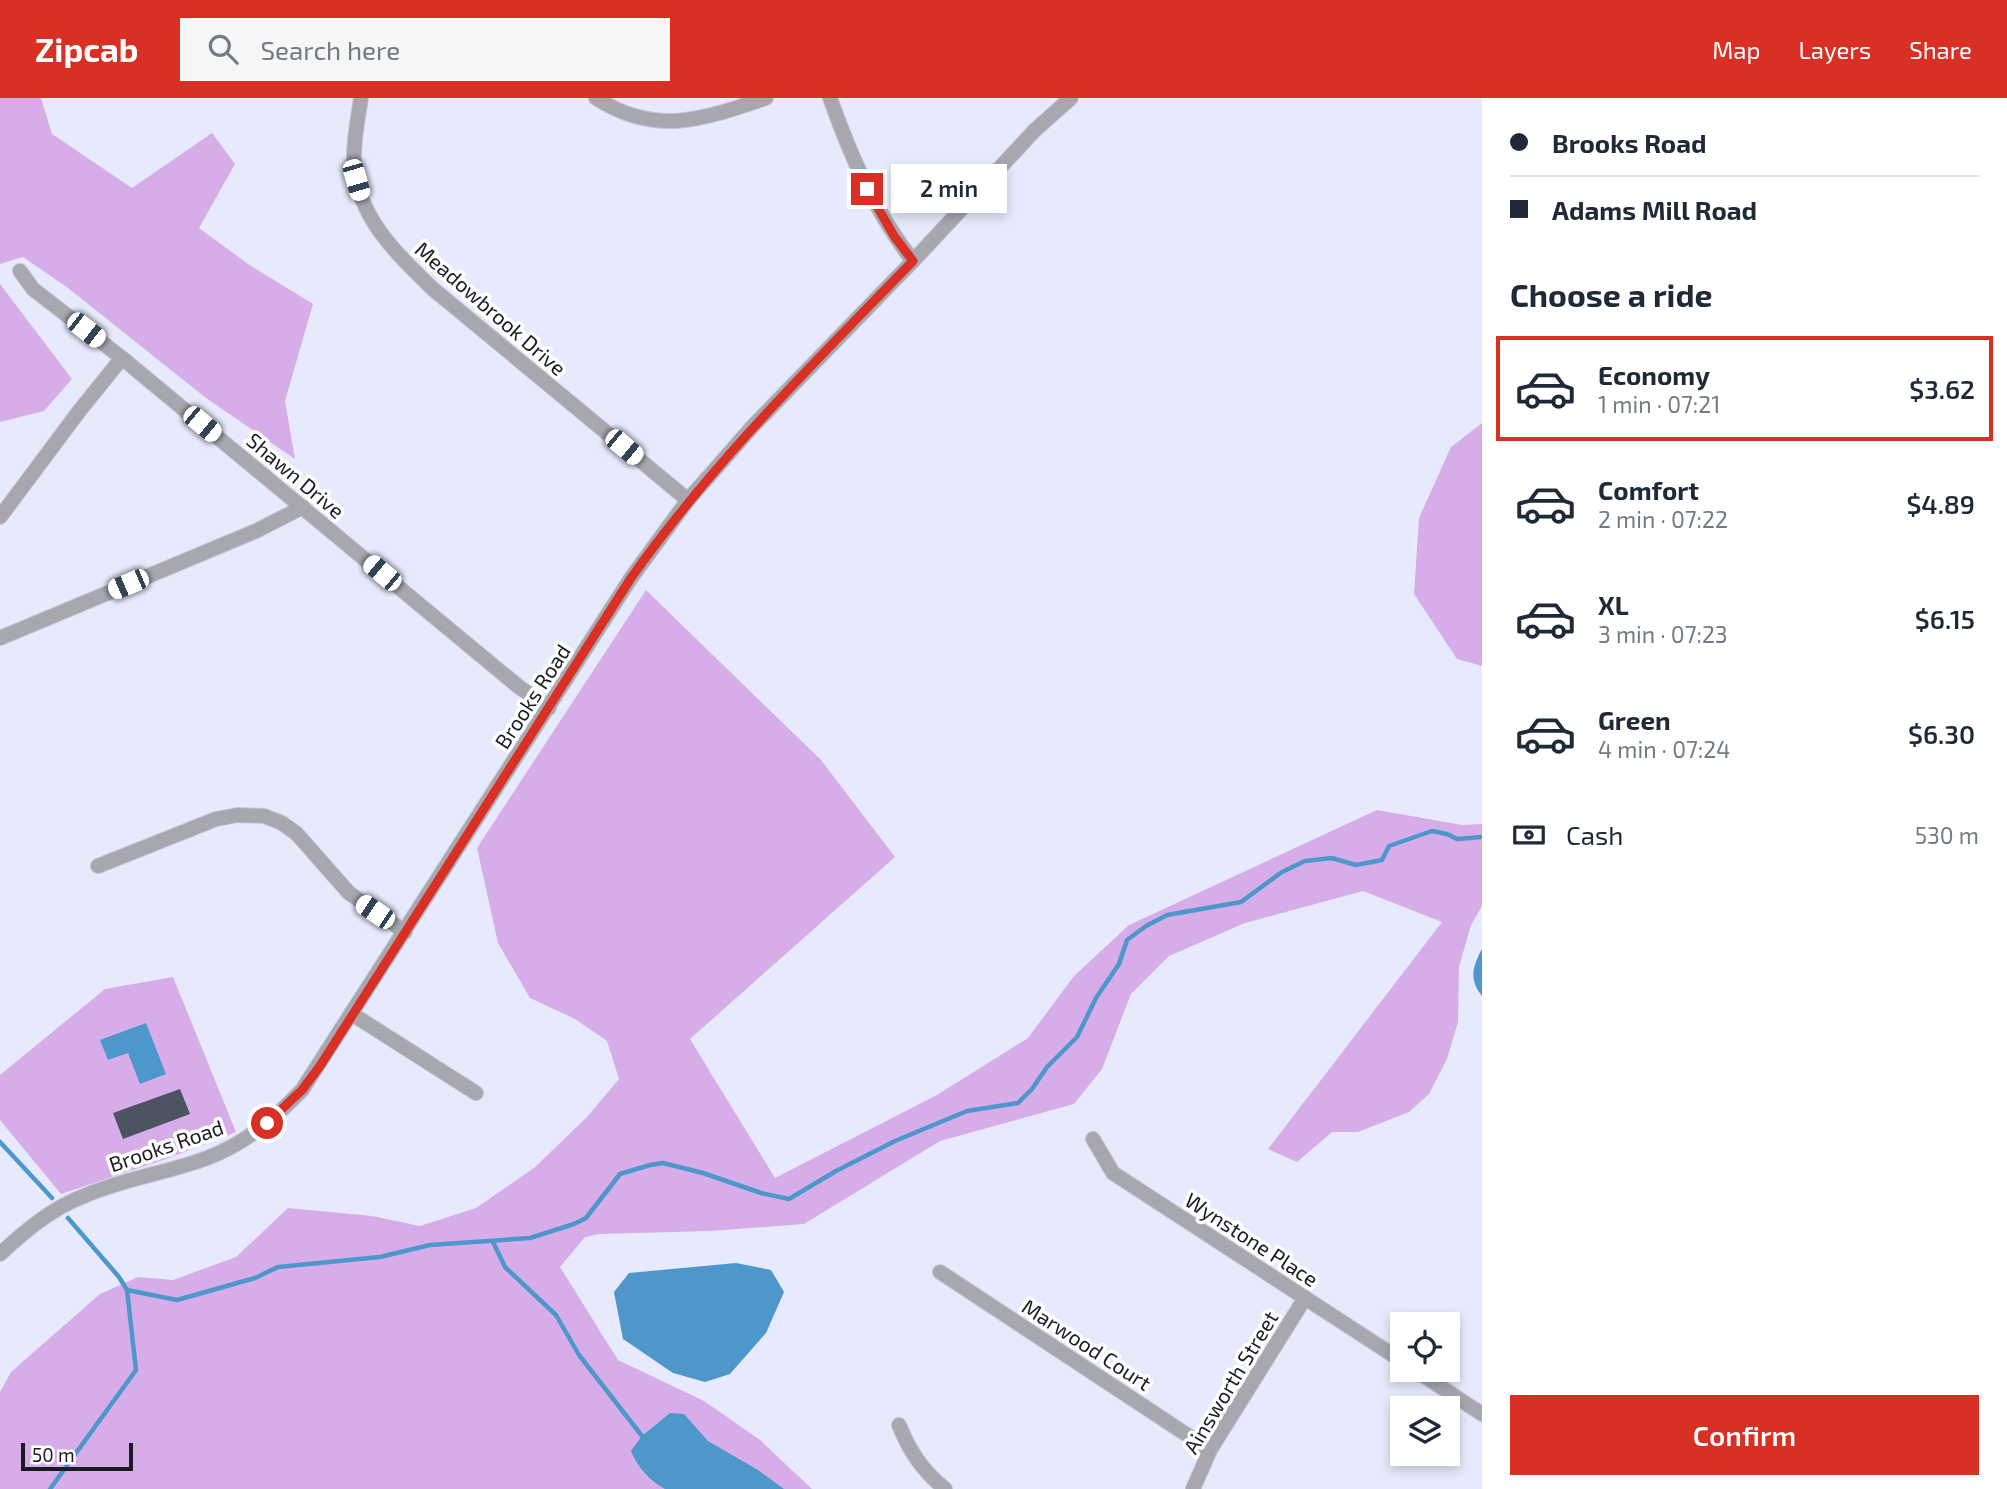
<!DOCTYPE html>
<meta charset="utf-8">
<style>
body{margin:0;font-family:"Exo 2",sans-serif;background:#f6f6f7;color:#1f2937;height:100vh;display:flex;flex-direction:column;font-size:26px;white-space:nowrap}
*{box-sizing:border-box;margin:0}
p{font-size:23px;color:#747a83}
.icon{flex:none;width:38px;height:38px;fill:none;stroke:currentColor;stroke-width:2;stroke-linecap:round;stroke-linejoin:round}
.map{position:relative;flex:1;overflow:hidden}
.panel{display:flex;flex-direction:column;background:#fff;width:525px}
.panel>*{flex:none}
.top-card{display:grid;align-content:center;height:154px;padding:0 28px;background:#fff}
.buttons{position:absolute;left:1390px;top:1214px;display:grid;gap:14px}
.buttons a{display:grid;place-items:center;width:70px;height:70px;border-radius:0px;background:#fff;box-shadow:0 4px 10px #0003;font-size:35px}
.scale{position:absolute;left:21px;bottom:18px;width:112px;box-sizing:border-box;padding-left:7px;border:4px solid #1a1b22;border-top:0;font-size:19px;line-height:24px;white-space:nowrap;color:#1a1b22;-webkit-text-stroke:5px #fff;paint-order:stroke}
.end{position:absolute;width:32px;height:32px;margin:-16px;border:9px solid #d93025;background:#fff;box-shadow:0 0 0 4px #fff}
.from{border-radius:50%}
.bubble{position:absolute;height:49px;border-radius:0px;background:#fff;box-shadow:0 4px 10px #0003;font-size:23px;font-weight:600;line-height:49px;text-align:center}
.car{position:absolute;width:21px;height:42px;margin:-21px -10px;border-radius:9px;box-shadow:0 0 5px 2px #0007;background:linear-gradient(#fff 24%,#345 0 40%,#fff 0 76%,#345 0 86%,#fff 0)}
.top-card b{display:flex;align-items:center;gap:24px;height:66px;font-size:26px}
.top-card b+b{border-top:2px solid #e0e1e3}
.top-card i{width:18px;height:18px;background:#1f2937}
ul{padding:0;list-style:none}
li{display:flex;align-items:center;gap:21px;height:105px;margin:0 14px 10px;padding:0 14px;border:4px solid transparent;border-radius:0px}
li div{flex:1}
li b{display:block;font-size:26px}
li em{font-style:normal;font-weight:600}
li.on{border-color:#d93025}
li>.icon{width:63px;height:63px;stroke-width:1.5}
h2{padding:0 28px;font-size:32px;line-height:84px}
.pay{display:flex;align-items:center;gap:18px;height:77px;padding:0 28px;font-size:26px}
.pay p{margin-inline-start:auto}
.button{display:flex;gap:14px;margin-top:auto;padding:14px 28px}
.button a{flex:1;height:80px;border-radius:0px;background:#d93025;color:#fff;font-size:28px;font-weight:600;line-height:80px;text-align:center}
header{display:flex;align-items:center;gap:42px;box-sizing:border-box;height:98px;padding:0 35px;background:#d93025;color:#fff}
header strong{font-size:33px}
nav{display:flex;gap:38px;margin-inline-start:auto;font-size:24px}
.search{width:490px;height:63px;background:#f6f6f7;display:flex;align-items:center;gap:18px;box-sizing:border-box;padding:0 24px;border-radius:0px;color:#747a83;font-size:26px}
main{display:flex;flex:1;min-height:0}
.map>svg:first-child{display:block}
.green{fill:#d7ade9}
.water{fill:#4e97ca}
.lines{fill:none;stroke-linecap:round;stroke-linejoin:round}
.stream{stroke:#4e97ca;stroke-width:4.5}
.building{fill:#4c5462}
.minor-casing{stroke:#c2c5d5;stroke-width:16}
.minor{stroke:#a8a6ae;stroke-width:14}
.route{stroke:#d93025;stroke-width:9}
.labels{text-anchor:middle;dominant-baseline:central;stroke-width:7;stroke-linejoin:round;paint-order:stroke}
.street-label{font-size:21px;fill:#1a1b22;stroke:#fff}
</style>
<header>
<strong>Zipcab</strong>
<div class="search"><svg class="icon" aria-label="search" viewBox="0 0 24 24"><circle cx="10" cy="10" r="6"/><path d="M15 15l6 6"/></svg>Search here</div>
<nav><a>Map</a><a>Layers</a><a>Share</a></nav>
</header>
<main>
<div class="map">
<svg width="1482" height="1391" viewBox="0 0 1482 1391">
<rect width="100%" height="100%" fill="#e7eafc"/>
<g class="green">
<polygon points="0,0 41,0 52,36 132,90 212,35 235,66 199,130 248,166 313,206 285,303 295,361 206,300 68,190 23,159 0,166"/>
<polygon points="0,186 72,281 44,313 0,324"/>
<polygon points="1482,325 1482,568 1457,561 1414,496 1419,420 1451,349"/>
<polygon points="646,492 821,662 895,759 690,941 775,1080 937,997 1028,940 1074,878 1129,827 1377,712 1462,727 1482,726 1482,808 1471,827 1459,869 1458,924 1447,961 1429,996 1409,1014 1358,1034 1332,1034 1297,1064 1268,1051 1442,824 1363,793 1245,825 1169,858 1131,896 1102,971 1074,1006 940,1043 804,1126 711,1133 600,1136 585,1139 560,1169 618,1262 704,1303 760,1342 812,1391 0,1391 0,1294 11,1274 100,1196 138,1179 173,1182 236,1159 288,1110 372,1118 420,1128 476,1110 534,1070 587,1019 619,981 607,943 575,921 530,900 498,845 477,750"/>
<polygon points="173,879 236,1034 166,1061 61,1096 0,1022 0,977 105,891"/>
</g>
<g class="water">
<path d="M 1482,851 L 1482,898 C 1469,882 1472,869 1482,851 Z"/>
<polygon points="146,925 166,976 140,986 128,955 108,962 100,942"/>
<polygon points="736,1165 771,1172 784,1194 766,1235 730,1276 705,1284 673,1275 623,1241 614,1194 629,1175"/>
<path d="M 670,1315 L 684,1316 L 708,1343 L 758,1372 L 784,1391 L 665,1391 C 649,1382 638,1370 631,1353 L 642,1338 Z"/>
</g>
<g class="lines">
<g class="stream">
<polyline points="0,1044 52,1100"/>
<polyline points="493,1144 505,1169 556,1217 579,1257 642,1338"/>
<polyline points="127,1192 177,1202 255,1180 278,1169 380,1159 430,1147 530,1140 574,1126 586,1120 620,1076 650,1067 663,1065 703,1075 761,1095 789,1101 836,1073 895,1043 967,1013 1018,1005 1032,991 1047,969 1077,939 1096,900 1119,866 1127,842 1146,828 1167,817 1241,804 1282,774 1305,763 1332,760 1356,767 1382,762 1389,748 1432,733 1447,736 1457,741 1482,739"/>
<polyline points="50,1391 136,1272 127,1192 119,1179 68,1120"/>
</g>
</g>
<polygon class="building" points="180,991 190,1016 123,1041 113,1015"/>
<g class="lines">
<defs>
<g id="minor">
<path d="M 361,0 C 358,21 353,43 354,65 C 357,119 397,156 433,191 L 688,402"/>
<path d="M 596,0 C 656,39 704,21 766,0"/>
<path d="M 830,0 C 851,59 875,114 913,163"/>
<polyline points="20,173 33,191 122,260 519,589 549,610"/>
<polyline points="0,419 80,312 122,260"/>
<polyline points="0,540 256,433 303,409"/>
<polyline points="98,768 216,721 238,717 264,718 282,725 297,736 349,795 405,834"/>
<polyline points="352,916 476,995"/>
<polyline points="1093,1041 1113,1075 1402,1263"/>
<path d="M 0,1156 C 25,1133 52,1110 84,1098 C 123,1081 167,1075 207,1060 C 245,1046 275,1020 302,992 L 631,480 L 688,402 L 753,328 L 913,163 L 1035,32 L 1071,0"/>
<polyline points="940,1174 1210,1352"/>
<polyline points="1415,1272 1482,1316"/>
<path d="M 899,1327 C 910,1354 922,1372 945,1391"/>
<polyline points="1193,1391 1210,1352 1305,1200"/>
</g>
</defs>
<use href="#minor" class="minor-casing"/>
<use href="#minor" class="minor"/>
</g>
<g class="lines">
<path class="route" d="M 267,1025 L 302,992 L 320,968 L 631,480 C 713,364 814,265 913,163 L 894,138 L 867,91"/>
</g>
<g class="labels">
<g class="street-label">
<text transform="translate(491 210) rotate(41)">Meadowbrook Drive</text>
<text transform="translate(296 377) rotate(40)">Shawn Drive</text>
<text transform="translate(532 598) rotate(-57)">Brooks Road</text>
<text transform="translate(166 1047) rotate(-19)">Brooks Road</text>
<text transform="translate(1252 1141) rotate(33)">Wynstone Place</text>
<text transform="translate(1087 1246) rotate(33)">Marwood Court</text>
<text transform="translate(1230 1284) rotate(-59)">Ainsworth Street</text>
</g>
</g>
</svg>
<div class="buttons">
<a><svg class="icon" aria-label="locate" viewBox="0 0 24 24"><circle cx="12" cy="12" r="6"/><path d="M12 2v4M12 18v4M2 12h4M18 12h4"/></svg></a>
<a><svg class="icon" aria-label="layers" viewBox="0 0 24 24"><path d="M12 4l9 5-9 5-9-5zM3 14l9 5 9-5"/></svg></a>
</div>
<div class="scale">50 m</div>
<i class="end from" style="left:267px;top:1025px"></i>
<i class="end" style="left:867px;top:91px"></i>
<div class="bubble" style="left:891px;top:66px;width:116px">2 min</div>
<i class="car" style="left:356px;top:82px;rotate:164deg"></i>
<i class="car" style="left:86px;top:232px;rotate:128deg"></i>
<i class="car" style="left:202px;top:326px;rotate:130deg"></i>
<i class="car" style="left:624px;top:349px;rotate:130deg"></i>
<i class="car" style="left:382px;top:475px;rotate:310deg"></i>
<i class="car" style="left:128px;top:486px;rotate:247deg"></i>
<i class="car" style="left:375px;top:814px;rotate:304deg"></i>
</div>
<section class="panel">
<div class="top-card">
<b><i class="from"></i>Brooks Road</b>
<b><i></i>Adams Mill Road</b>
</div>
<h2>Choose a ride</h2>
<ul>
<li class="on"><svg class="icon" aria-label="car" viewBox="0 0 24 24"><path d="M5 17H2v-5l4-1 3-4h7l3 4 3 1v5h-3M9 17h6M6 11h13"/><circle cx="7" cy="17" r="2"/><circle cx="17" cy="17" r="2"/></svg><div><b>Economy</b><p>1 min · 07:21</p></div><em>$3.62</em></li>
<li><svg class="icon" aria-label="car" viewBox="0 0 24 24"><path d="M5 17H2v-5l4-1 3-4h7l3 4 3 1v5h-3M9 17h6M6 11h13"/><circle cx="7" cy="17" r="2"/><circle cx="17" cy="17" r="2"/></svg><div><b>Comfort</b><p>2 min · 07:22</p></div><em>$4.89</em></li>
<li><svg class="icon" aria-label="car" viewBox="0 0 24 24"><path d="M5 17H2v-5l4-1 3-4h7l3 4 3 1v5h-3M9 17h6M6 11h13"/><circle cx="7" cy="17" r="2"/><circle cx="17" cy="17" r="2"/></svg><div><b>XL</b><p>3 min · 07:23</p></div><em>$6.15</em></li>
<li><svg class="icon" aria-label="car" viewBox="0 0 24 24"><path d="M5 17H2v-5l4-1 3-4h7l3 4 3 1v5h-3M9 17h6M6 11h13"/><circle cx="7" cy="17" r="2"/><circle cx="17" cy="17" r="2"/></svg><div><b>Green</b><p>4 min · 07:24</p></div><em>$6.30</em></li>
</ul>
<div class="pay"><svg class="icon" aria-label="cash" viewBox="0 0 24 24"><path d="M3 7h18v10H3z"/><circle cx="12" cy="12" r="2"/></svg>Cash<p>530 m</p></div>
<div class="button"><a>Confirm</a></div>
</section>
</main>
